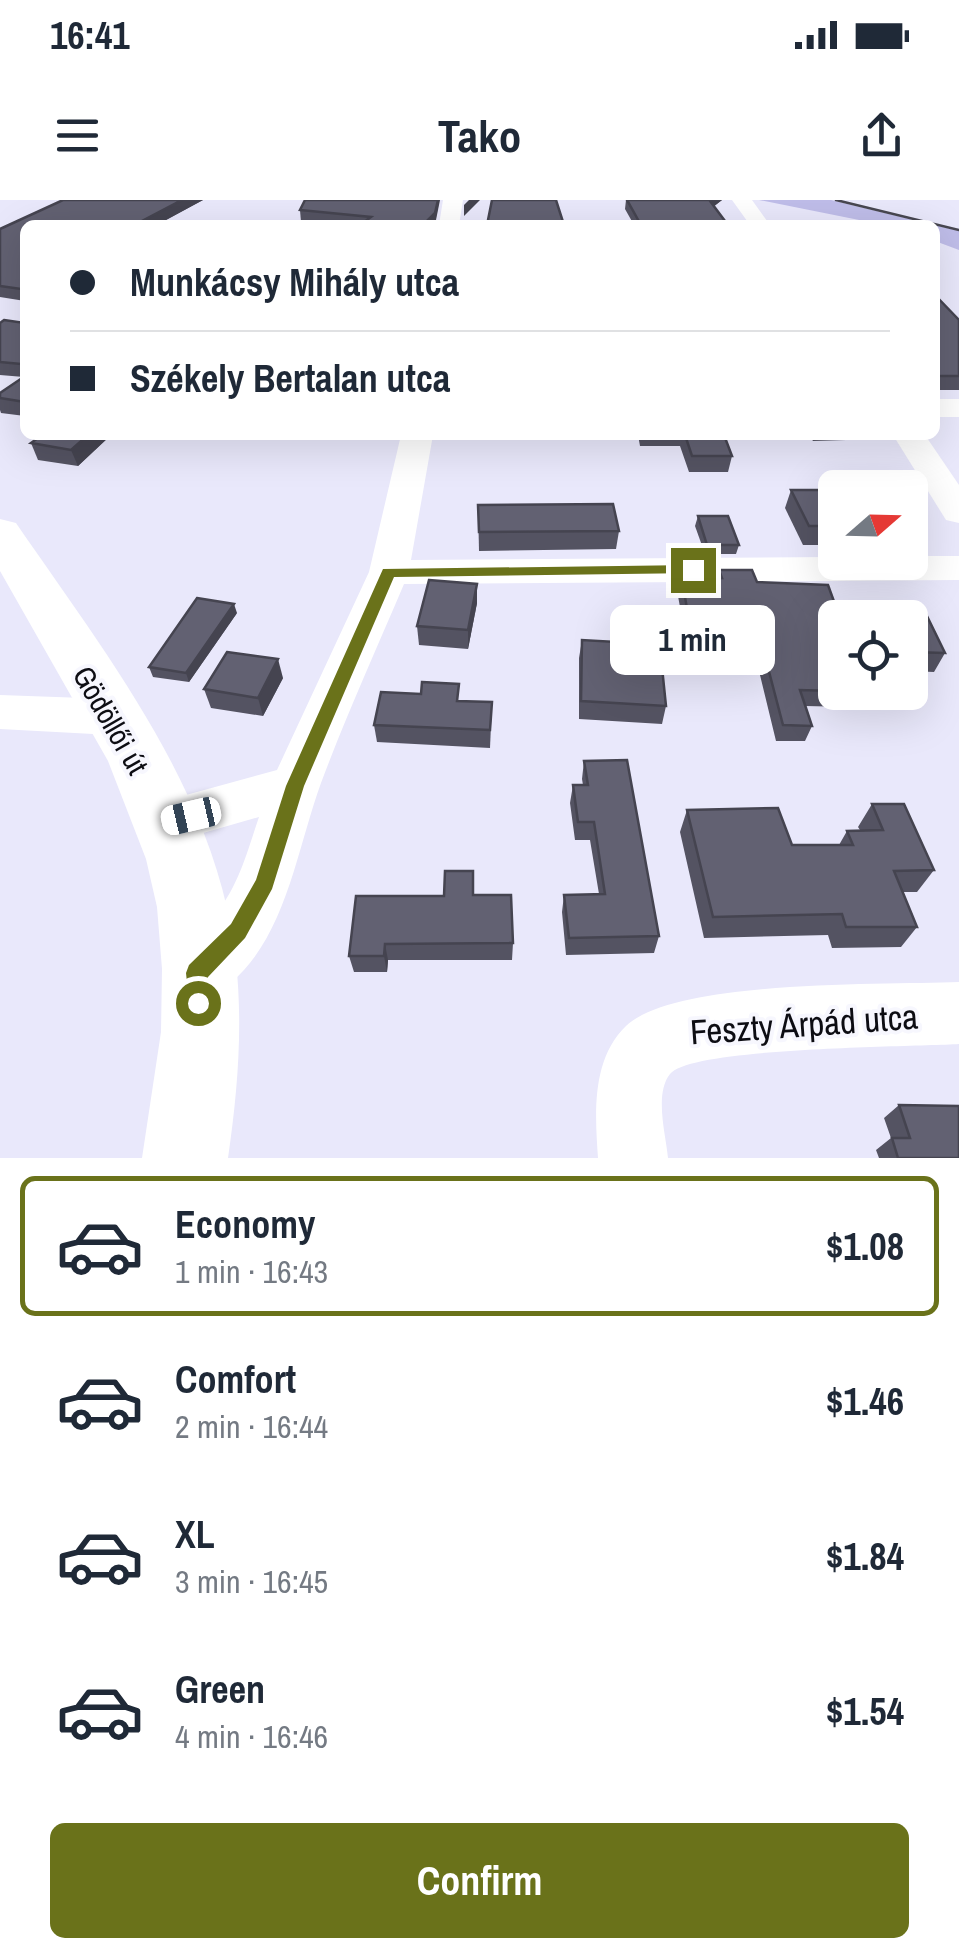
<!DOCTYPE html>
<meta charset="utf-8">
<style>
body{margin:0;font-family:"Archivo Narrow",sans-serif;background:#f2f2f3;color:#1f2937;height:100vh;display:flex;flex-direction:column;font-size:38px;white-space:nowrap}
*{box-sizing:border-box;margin:0}
p{font-size:32px;color:#747a83}
.icon{flex:none;width:55px;height:55px;fill:none;stroke:currentColor;stroke-width:2;stroke-linecap:round;stroke-linejoin:round}
.map{position:relative;height:958px;overflow:hidden}
.drawer{display:flex;flex-direction:column;background:#fff;flex:1}
.drawer>*{flex:none}
.guide{position:absolute;left:20px;top:20px;width:920px;height:220px;border-radius:15px;box-shadow:0 10px 40px #0002;display:grid;align-content:center;height:220px;padding:0 50px;background:#fff}
.needle{width:65px;rotate:70deg}
.tools{position:absolute;left:818px;top:270px;display:grid;gap:20px}
.tools a{display:grid;place-items:center;width:110px;height:110px;border-radius:15px;background:#fff;box-shadow:0 10px 40px #0002;font-size:50px}
.end{position:absolute;width:45px;height:45px;margin:-22px;border:12px solid #6a721a;background:#fff;box-shadow:0 0 0 5px #fff}
.from{border-radius:50%}
.bubble{position:absolute;height:70px;border-radius:15px;background:#fff;box-shadow:0 10px 40px #0002;font-size:32px;font-weight:700;line-height:70px;text-align:center}
.car{position:absolute;width:30px;height:60px;margin:-30px -15px;border-radius:12px;box-shadow:0 0 8px 2px #0007;background:linear-gradient(#fff 24%,#345 0 40%,#fff 0 76%,#345 0 86%,#fff 0)}
.guide b{display:flex;align-items:center;gap:35px;height:95px;font-size:38px}
.guide b+b{border-top:2px solid #e0e1e3}
.guide i{width:25px;height:25px;background:#1f2937}
ul{padding:18px 0 0;list-style:none}
li{display:flex;align-items:center;gap:30px;height:140px;margin:0 20px 15px;padding:0 30px;border:5px solid transparent;border-radius:15px}
li div{flex:1}
li b{display:block;font-size:38px}
li em{font-style:normal;font-weight:700}
li.selected{border-color:#6a721a}
li>.icon{width:90px;height:90px;stroke-width:1.5}
.button{display:flex;gap:20px;margin-top:auto;padding:20px 50px}
.button a{flex:1;height:115px;border-radius:15px;background:#6a721a;color:#fff;font-size:40px;font-weight:700;line-height:115px;text-align:center}
.status{display:flex;justify-content:space-between;align-items:center;height:70px;padding:0 50px;background:#fff;direction:ltr}
.status svg{height:28px;fill:currentColor}
header{display:flex;justify-content:space-between;align-items:center;height:130px;padding:0 50px;background:#fff;font-size:45px;font-weight:700}
.map>svg:first-child{display:block}
.green{fill:#bfbde9}
.lines{fill:none;stroke-linecap:round;stroke-linejoin:round}
.minor{fill:#fff;fill-rule:evenodd}
.major{fill:#fff;fill-rule:evenodd}
.tram{stroke:#484751;stroke-width:2.5}
.wall{fill:#545362}
.shaded-wall{fill:#454450}
.building{fill:#626172;stroke:#454450;stroke-width:2.5}
.route{fill:#6a721a}
.labels{text-anchor:middle;dominant-baseline:central;stroke-width:8;stroke-linejoin:round;paint-order:stroke}
.street-label{font-size:30px;fill:#0d0d13;stroke:#f7f7fe}
.near-street-label{font-size:35px;fill:#0d0d13;stroke:#f7f7fe}
</style>
<div class="status"><b>16:41</b><svg viewBox="0 0 49 12"><path d="M0 12V9h3v3zM5 12V6h3v6zM10 12V3h3v9zM15 12V0h3v12zM26 1h20v11H26zM47 4h2v5h-2z"/></svg></div>
<header><svg class="icon" aria-label="menu" viewBox="0 0 24 24"><path d="M4 6h16M4 12h16M4 18h16"/></svg>Tako<svg class="icon" aria-label="share" viewBox="0 0 24 24"><path d="M12 15V3M7 8l5-5 5 5M5 13v7h14v-7"/></svg></header>
<div class="map">
<svg width="959" height="958" viewBox="0 0 959 958">
<rect width="100%" height="100%" fill="#e9e8fb"/>
<polygon class="green" points="759,0 831,0 959,31 959,50 935,41 935,25 884,25"/>
<g class="lines">
<g class="minor">
<polygon points="443,0 463,0 459,25 439,25"/>
<polygon points="732,0 752,0 770,25 750,25"/>
<rect x="935" y="199" width="24" height="18"/>
<path d="M 401,235 L 433,235 L 411,360 L 835,357 L 835,362 L 910,362 L 910,356 L 959,356 L 959,380 L 404,384 C 376,450 346,516 321,583 C 293,659 283,768 197,803 L 176,794 L 167,773 C 178,746 199,734 217,712 C 239,685 248,649 259,617 L 165,644 L 146,638 L 139,622 L 146,606 L 277,570 L 369,372 Z"/>
<polygon points="893,235 925,235 959,285 959,323 946,320"/>
<polygon points="0,495 112,499 129,504 136,517 129,530 112,535 0,529"/>
<path d="M 959,782 L 959,844 C 913,847 691,847 670,874 C 654,894 666,935 668,958 L 598,958 C 595,914 591,860 626,826 C 676,779 885,785 959,782 Z"/>
</g>
<path class="major" d="M 0,319 L 16,323 C 97,441 195,566 227,708 C 246,790 240,876 228,958 L 142,958 L 161,832 L 162,769 L 157,707 L 146,659 L 108,561 L 0,371 Z"/>
<polyline class="tram" points="836,0 959,30"/>
</g>
<g class="wall">
<polygon points="63,0 203,0 160,23 173,25 25,25 25,101 0,97 0,29"/>
<polygon points="305,0 435,25 337,25 301,22 300,10"/>
<polygon points="626,0 722,0 714,6 728,25 634,25 625,9"/>
<polygon points="935,95 959,120 959,190 935,190"/>
<polygon points="0,123 25,123 25,216 1,213 0,210 0,193 24,177 0,175"/>
<polygon points="42,235 111,235 78,266 38,260 31,243"/>
<polygon points="638,235 724,235 732,256 728,272 689,272 680,246 640,246"/>
<polygon points="809,235 848,235 846,240 813,241"/>
<polygon points="791,290 835,294 835,345 803,345 785,308"/>
<polygon points="478,305 619,331 616,349 479,351"/>
<polygon points="698,316 739,345 736,354 705,354 695,326"/>
<polygon points="719,370 757,382 835,418 835,492 860,492 852,507 805,506 812,526 805,541 776,541 751,438 685,435 678,396 682,380 717,378"/>
<polygon points="477,384 477,403 468,449 419,445 417,426"/>
<polygon points="629,408 666,506 662,524 579,519 579,458 582,440 628,443 626,425"/>
<polygon points="886,409 924,410 945,453 934,472 910,471 910,418 881,418"/>
<polygon points="237,413 189,482 153,477 149,467"/>
<polygon points="283,478 263,516 211,508 204,489"/>
<polygon points="459,501 492,502 490,548 377,542 374,525"/>
<polygon points="584,561 659,736 654,753 566,755 562,712 564,695 599,694 590,640 575,640 570,603 573,585 583,585 582,579"/>
<polygon points="872,604 934,670 917,692 903,692 917,727 901,747 832,748 828,735 704,738 680,632 687,610 792,645 839,645 847,631 860,630 858,627"/>
<polygon points="473,695 513,743 512,760 388,760 387,772 354,772 349,756 444,696"/>
<polygon points="899,905 959,958 879,958 876,950 891,938 884,918"/>
</g>
<g class="shaded-wall">
<polygon points="182,0 203,0 157,25 142,21"/>
<polygon points="438,0 440,0 435,25 423,25"/>
<polygon points="469,0 480,0 464,16 464,5"/>
<polygon points="712,0 722,0 708,11 710,1"/>
<polygon points="88,235 111,235 78,266 71,250"/>
<polygon points="477,384 477,403 468,449 468,430"/>
<polygon points="234,404 237,413 189,482 186,473"/>
<polygon points="278,459 283,478 263,516 258,498"/>
<polygon points="385,744 388,760 387,772 384,756"/>
</g>
<g class="building">
<polygon points="63,0 182,0 142,21 173,25 25,25 25,87 21,89 0,86 0,29"/>
<polygon points="305,0 438,0 435,13 423,25 360,25 371,17 300,10"/>
<polygon points="492,0 556,0 564,25 487,25"/>
<polygon points="627,0 712,0 710,1 728,25 641,25"/>
<polygon points="935,95 959,120 959,176 935,176"/>
<polygon points="4,120 25,123 25,161 21,164 0,162 0,123"/>
<polygon points="25,176 25,202 0,198 0,193"/>
<polygon points="42,235 88,235 71,250 31,243"/>
<polygon points="685,235 724,235 732,256 692,256"/>
<polygon points="791,290 833,290 835,294 835,326 809,326"/>
<polygon points="613,304 619,331 479,332 478,305"/>
<polygon points="698,316 728,316 739,345 707,345"/>
<polygon points="719,370 752,370 757,382 828,385 840,418 835,418 835,424 833,424 835,429 835,491 800,490 812,526 783,525 756,422 689,420 682,380 722,378"/>
<polygon points="429,380 477,384 468,430 417,426"/>
<polygon points="197,398 234,404 186,473 149,467"/>
<polygon points="629,408 656,409 666,506 581,501 582,440 634,443"/>
<polygon points="886,409 924,410 945,453 910,452 910,418 889,418"/>
<polygon points="227,452 278,459 258,498 204,489"/>
<polygon points="422,482 459,484 457,501 492,502 490,530 374,525 381,492 421,494"/>
<polygon points="627,560 659,736 569,738 564,695 605,694 594,622 578,622 573,585 588,585 584,561"/>
<polygon points="872,604 904,604 934,670 894,671 917,727 846,727 842,714 713,717 687,610 778,608 792,645 853,645 847,631 883,630"/>
<polygon points="445,671 473,671 473,695 511,695 513,743 385,744 384,756 349,756 356,696 444,696"/>
<polygon points="899,905 959,906 959,958 898,958 892,938 910,938"/>
</g>
<polygon class="route" points="693,365 698,367 698,373 394,377 304,586 272,689 245,738 208,777 206,811 198,814 190,811 186,773 189,765 231,724 256,680 286,586 383,369"/>
<g class="labels">
<g class="street-label">
<text transform="translate(111 520) rotate(60)">Gödöllői út</text>
</g>
<g class="near-street-label">
<text transform="translate(804 824) rotate(-4)">Feszty Árpád utca</text>
</g>
</g>
</svg>
<div class="tools">
<a><svg class="needle" viewBox="-14 -14 28 28"><path d="M0-13l5 13h-10z" fill="#e53935"/><path d="M0 13l5-13h-10z" fill="#747a83"/></svg></a>
<a><svg class="icon" aria-label="locate" viewBox="0 0 24 24"><circle cx="12" cy="12" r="6"/><path d="M12 2v4M12 18v4M2 12h4M18 12h4"/></svg></a>
</div>
<i class="end from" style="left:198px;top:803px"></i>
<i class="end" style="left:693px;top:370px"></i>
<div class="bubble" style="left:610px;top:405px;width:165px">1 min</div>
<i class="car" style="left:191px;top:616px;rotate:257deg"></i>
<div class="guide">
<b><i class="from"></i>Munkácsy Mihály utca</b>
<b><i></i>Székely Bertalan utca</b>
</div>
</div>
<section class="drawer">
<ul>
<li class="selected"><svg class="icon" aria-label="car" viewBox="0 0 24 24"><path d="M5 17H2v-5l4-1 3-4h7l3 4 3 1v5h-3M9 17h6M6 11h13"/><circle cx="7" cy="17" r="2"/><circle cx="17" cy="17" r="2"/></svg><div><b>Economy</b><p>1 min · 16:43</p></div><em>$1.08</em></li>
<li><svg class="icon" aria-label="car" viewBox="0 0 24 24"><path d="M5 17H2v-5l4-1 3-4h7l3 4 3 1v5h-3M9 17h6M6 11h13"/><circle cx="7" cy="17" r="2"/><circle cx="17" cy="17" r="2"/></svg><div><b>Comfort</b><p>2 min · 16:44</p></div><em>$1.46</em></li>
<li><svg class="icon" aria-label="car" viewBox="0 0 24 24"><path d="M5 17H2v-5l4-1 3-4h7l3 4 3 1v5h-3M9 17h6M6 11h13"/><circle cx="7" cy="17" r="2"/><circle cx="17" cy="17" r="2"/></svg><div><b>XL</b><p>3 min · 16:45</p></div><em>$1.84</em></li>
<li><svg class="icon" aria-label="car" viewBox="0 0 24 24"><path d="M5 17H2v-5l4-1 3-4h7l3 4 3 1v5h-3M9 17h6M6 11h13"/><circle cx="7" cy="17" r="2"/><circle cx="17" cy="17" r="2"/></svg><div><b>Green</b><p>4 min · 16:46</p></div><em>$1.54</em></li>
</ul>
<div class="button"><a>Confirm</a></div>
</section>
